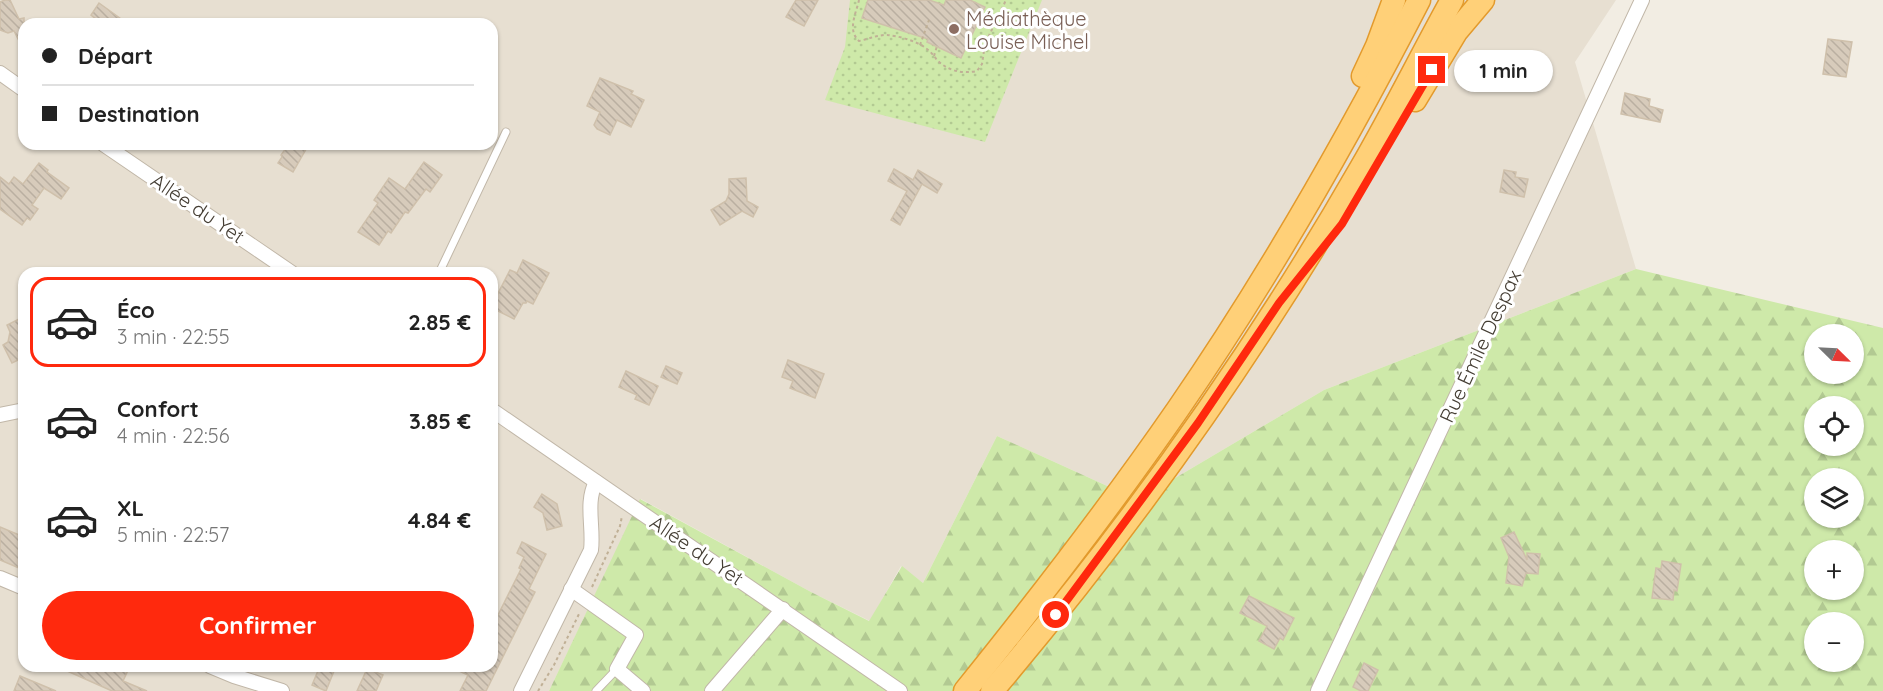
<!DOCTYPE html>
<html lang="fr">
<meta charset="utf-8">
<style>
body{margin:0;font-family:Quicksand,sans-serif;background:#f2f2f2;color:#222;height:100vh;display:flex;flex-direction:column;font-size:22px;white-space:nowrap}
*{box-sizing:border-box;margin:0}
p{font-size:20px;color:#767676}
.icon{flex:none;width:33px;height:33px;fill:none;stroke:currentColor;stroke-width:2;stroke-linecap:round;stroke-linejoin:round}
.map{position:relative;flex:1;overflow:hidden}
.panel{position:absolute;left:18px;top:267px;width:480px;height:405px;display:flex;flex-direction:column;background:#fff;border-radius:18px;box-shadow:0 2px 4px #0004}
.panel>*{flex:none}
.guide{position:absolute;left:18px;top:18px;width:480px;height:132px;border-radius:18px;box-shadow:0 2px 4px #0004;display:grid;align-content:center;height:132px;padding:0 24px;background:#fff}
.needle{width:39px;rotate:114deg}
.controls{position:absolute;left:1804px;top:324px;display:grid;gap:12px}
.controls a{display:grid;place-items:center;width:60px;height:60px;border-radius:50%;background:#fff;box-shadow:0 2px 4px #0004;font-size:30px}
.end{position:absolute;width:27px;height:27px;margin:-14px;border:8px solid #ff290d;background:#fff;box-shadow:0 0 0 3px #fff}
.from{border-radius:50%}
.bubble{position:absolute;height:42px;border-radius:21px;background:#fff;box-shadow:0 2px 4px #0004;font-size:20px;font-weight:700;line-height:42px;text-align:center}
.guide b{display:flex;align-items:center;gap:21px;height:57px;font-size:22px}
.guide b+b{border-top:2px solid #e0e0e0}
.guide i{width:15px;height:15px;background:#222}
ul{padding:10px 0 0;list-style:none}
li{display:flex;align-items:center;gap:18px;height:90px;margin:0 12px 9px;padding:0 12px;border:3px solid transparent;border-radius:18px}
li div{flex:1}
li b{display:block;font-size:22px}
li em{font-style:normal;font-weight:700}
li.current{border-color:#ff290d}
li>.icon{width:54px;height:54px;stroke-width:1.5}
.button{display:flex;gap:12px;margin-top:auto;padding:12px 24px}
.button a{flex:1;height:69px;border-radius:36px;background:#ff290d;color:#fff;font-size:24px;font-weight:700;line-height:69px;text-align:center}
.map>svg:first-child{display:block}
.residential{fill:#e7dfd1;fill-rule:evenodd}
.forest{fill:url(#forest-firs);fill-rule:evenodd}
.park{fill:url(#park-dots)}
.building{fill:url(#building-back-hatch);stroke:#cfc0ab;stroke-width:1.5}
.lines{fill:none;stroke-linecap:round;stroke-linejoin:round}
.service-casing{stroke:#c1b7a8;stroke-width:9}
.minor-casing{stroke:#c1b7a8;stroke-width:16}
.trunk-casing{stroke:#e39a2c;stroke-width:25}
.path{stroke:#c0b096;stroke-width:2;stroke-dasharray:3 3;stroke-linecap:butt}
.service{stroke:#fff;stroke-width:7}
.minor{stroke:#fff;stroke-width:14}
.trunk{stroke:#ffd078;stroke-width:22}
.route{stroke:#ff290d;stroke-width:8}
.education-dot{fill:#8d6e63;stroke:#fff;stroke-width:2}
.labels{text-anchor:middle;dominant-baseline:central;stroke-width:6;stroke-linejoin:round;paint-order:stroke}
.education-label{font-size:20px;fill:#785e54;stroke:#fff;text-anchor:start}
.street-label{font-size:20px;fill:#443d33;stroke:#fff}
</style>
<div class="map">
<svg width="1883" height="691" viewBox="0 0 1883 691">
<defs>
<pattern id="forest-firs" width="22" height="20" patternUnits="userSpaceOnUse" patternTransform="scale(1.5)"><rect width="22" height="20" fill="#cee9a9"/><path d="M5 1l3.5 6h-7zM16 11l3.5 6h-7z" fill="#b2c992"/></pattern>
<pattern id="park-dots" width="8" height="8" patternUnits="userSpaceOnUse" patternTransform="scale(1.5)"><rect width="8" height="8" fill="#cee9a9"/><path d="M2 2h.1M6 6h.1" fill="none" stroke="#b2c992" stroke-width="1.8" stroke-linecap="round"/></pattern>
<pattern id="building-back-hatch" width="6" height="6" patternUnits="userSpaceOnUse" patternTransform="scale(1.5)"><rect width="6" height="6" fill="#d7cbbb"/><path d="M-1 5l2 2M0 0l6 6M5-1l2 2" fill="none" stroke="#baafa1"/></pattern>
</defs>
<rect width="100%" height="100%" fill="#f2ede3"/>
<path class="residential" d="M 0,0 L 1616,0 L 1575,62 L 1636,269 L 1324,390 L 1138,500 L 997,436 L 923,583 L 901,566 L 870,621 L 811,592 L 641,499 L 549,691 L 0,691 ZM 24,24 L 492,24 L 492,144 L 24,144 ZM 24,273 L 492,273 L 492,666 L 24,666 Z"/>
<path class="forest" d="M 1636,269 L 1883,328 L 1883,691 L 549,691 L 640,499 L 811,592 L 869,621 L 902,566 L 923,583 L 997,436 L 1138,500 L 1324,390 ZM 1815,334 L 1854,334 L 1854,374 L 1815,374 ZM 1815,406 L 1854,406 L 1854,446 L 1815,446 ZM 1815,478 L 1854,478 L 1854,518 L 1815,518 ZM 1815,550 L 1854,550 L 1854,590 L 1815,590 ZM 1815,622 L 1854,622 L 1854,662 L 1815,662 Z"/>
<polygon class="park" points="850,0 1042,0 985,142 825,100 845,47"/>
<g class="building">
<polygon points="5,0 10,0 19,19 24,18 24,51 14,31 8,33 0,30 0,2"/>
<polygon points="796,0 818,0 804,26 786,17"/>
<polygon points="868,0 929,0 944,5 946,0 970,0 985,7 961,58 927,42 928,39 862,18"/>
<polygon points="99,3 128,24 95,24 97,20 91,15"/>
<polygon points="1828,39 1852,42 1846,77 1823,74"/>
<polygon points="600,78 633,91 631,94 644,100 631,127 617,120 610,135 597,129 594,125 600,112 587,106"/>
<polygon points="1625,93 1650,99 1649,106 1663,110 1660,122 1621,114"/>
<polygon points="289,144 309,144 293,172 278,163 282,157 281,155"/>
<polygon points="424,162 442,175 430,192 426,189 408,213 405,212 391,233 388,231 379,245 358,232 378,203 374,200 389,178 405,189"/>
<polygon points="39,163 48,170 47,172 69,188 61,199 44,188 32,205 38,209 30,220 27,218 22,225 0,209 0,177 9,184 14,177 23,184"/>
<polygon points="894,169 913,180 918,170 942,184 937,193 922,184 900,225 891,220 907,191 888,181"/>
<polygon points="1504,170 1516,172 1515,177 1528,179 1524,197 1500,192"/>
<polygon points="746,178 747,201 758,207 753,217 742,211 720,225 711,210 726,201 729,194 729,179"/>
<polygon points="523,260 549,273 533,304 527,301 526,303 523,303 514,319 492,308 492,305 510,270 517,273"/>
<polygon points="19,319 24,329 24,357 12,363 3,345 8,342 10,332 7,325"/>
<polygon points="788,360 824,374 815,398 790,388 793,381 782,377"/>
<polygon points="666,366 682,373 677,384 661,377"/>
<polygon points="626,371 658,386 649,405 635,399 637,395 619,387"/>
<polygon points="542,494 557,504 562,526 547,530 543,513 534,507"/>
<polygon points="0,527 24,537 24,570 0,560"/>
<polygon points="1514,532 1527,560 1527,553 1540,554 1538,574 1526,573 1522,586 1506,583 1509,557 1501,538"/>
<polygon points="522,542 546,554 529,589 535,592 486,691 460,691 468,675 448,666 492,666 492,615 497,617 521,569 519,568 524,557 517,553"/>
<polygon points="1662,561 1681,564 1677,591 1674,590 1673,600 1652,598 1656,568 1661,569"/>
<polygon points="1249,596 1294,618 1283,640 1280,638 1274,649 1259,641 1267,626 1240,613"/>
<polygon points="1364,663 1378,670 1368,691 1361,691 1353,687"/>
<polygon points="56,666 130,666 123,681 147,691 112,691"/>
<polygon points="320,666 336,666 326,691 312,685"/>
<polygon points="367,669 383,675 376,691 357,691"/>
<polygon points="20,676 56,691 14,691"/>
</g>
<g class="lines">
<defs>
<g id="service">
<polyline points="439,273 506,132"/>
<polyline points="596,691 617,669"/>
</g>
<g id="minor">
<polyline points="0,73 24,90"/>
<polyline points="103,144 292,273"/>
<polyline points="492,410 900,691"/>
<polyline points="0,415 24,410"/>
<polyline points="0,578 24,588"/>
<polyline points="571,589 636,635 617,669 643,691"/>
<polyline points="210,666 234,676 282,691"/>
<path d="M 521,691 L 591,550 C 594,528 585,502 596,482"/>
<polyline points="712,691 783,609"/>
<polyline points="1318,691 1642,0"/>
</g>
<g id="trunk">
<polyline points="1363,76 1377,46 1394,0"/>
<polyline points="1415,100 1456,32 1483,0"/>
<path d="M 965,691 C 1039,599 1111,506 1178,409 C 1267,280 1347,140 1419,0"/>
<path d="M 992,691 C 1130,528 1255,353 1361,168 C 1393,113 1421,56 1452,0"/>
</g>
</defs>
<use href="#service" class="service-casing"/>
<use href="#minor" class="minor-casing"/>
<use href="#trunk" class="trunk-casing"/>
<g class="path">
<path d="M 859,0 C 856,14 847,30 859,41 C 869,39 876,35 887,35 C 899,36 917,41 927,49 C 931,52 934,56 937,60 C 948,71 962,74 977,71 L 982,64 L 985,44 L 1006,0"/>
<polyline points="920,45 929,20"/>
<polyline points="934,56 937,46"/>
<polyline points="592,587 620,526 622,516"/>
<polyline points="538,691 554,665 580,612"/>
</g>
<use href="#service" class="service"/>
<use href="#minor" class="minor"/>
<use href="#trunk" class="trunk"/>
</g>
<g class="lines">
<polyline class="route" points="1056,615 1198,423 1279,303 1342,224 1432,70"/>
</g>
<circle class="education-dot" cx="954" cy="29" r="6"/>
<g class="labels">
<g class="education-label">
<text x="966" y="18">Médiathèque<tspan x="966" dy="23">Louise Michel</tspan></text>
</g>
<g class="street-label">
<text transform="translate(198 208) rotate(34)">Allée du Yet</text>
<text transform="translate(1480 346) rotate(-65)">Rue Émile Despax</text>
<text transform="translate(697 550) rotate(34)">Allée du Yet</text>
</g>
</g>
</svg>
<div class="controls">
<a><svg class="needle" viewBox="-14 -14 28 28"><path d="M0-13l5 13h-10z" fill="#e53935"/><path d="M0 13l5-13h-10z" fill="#767676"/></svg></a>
<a><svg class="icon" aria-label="locate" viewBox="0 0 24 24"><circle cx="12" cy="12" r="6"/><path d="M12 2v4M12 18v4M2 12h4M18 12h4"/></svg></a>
<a><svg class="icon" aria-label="layers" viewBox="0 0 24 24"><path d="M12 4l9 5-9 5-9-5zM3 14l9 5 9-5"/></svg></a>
<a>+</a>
<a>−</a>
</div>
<i class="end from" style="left:1056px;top:615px"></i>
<i class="end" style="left:1432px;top:70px"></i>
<div class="bubble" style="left:1454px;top:50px;width:99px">1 min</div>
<div class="guide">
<b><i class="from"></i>Départ</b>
<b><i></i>Destination</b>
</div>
<section class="panel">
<ul>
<li class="current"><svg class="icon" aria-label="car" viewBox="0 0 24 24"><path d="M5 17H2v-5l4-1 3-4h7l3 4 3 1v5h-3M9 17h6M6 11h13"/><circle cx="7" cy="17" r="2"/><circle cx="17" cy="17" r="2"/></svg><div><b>Éco</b><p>3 min · 22:55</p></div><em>2.85 €</em></li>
<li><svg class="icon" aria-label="car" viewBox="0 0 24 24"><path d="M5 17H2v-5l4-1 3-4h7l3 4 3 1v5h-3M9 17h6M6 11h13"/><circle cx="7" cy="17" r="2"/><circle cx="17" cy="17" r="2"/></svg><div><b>Confort</b><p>4 min · 22:56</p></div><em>3.85 €</em></li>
<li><svg class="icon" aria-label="car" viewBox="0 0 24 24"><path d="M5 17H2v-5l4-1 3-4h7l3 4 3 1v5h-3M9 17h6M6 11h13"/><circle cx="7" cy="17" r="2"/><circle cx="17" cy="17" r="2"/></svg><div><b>XL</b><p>5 min · 22:57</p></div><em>4.84 €</em></li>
</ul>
<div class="button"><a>Confirmer</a></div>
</section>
</div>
